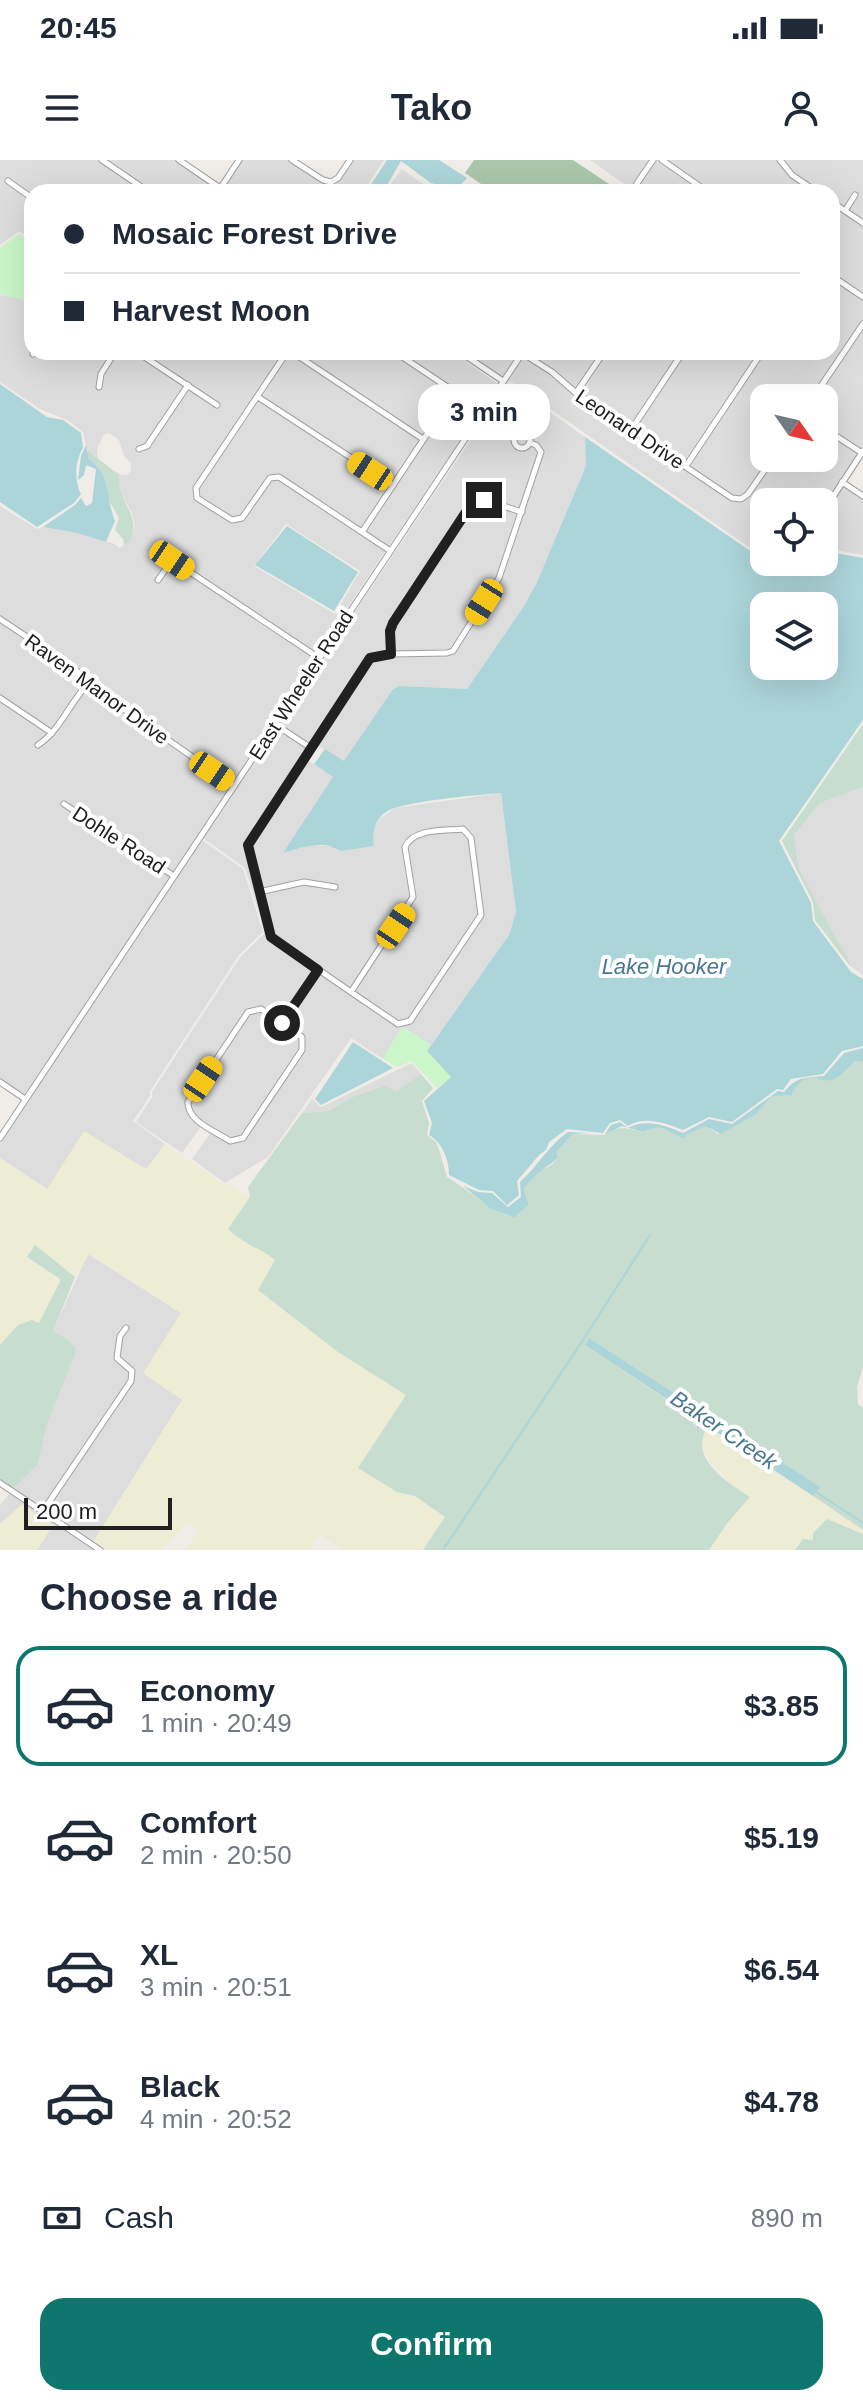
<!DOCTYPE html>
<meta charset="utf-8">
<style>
body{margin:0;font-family:Arial,sans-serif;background:#f6f6f7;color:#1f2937;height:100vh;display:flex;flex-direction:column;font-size:30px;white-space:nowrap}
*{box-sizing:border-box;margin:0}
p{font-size:26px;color:#747a83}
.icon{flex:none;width:44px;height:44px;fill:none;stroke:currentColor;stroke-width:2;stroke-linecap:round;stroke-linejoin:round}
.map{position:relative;height:1390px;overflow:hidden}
.details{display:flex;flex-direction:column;background:#fff;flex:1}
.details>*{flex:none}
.hud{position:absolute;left:24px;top:24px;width:816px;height:176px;border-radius:24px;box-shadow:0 8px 32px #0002;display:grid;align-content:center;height:176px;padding:0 40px;background:#fff}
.needle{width:52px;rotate:124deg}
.tools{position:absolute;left:750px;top:224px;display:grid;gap:16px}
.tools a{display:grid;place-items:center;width:88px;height:88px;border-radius:16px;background:#fff;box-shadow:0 8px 32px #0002;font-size:40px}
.scale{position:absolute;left:24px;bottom:20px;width:148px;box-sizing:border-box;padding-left:8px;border:4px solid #202020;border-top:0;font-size:22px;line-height:28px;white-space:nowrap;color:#202020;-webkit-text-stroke:6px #fff;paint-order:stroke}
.end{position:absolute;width:36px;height:36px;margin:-18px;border:10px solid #202020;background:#fff;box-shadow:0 0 0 4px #fff}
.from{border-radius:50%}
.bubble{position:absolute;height:56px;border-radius:24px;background:#fff;box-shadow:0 8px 32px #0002;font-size:26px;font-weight:700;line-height:56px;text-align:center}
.car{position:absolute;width:24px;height:48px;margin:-24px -12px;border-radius:10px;box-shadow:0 0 6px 2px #0007;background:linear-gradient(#f5c518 24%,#345 0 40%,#f5c518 0 76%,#345 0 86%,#f5c518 0)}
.hud b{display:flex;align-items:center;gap:28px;height:76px;font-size:30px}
.hud b+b{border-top:2px solid #e0e1e3}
.hud i{width:20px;height:20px;background:#1f2937}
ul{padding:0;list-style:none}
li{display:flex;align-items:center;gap:24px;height:120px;margin:0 16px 12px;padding:0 24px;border:4px solid transparent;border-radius:24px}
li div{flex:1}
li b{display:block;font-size:30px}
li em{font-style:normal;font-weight:700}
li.current{border-color:#0f766e}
li>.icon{width:72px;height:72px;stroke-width:1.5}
h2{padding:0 40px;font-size:36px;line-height:96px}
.pay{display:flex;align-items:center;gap:20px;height:88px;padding:0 40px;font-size:30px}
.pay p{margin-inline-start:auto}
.action{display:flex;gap:16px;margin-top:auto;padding:16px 40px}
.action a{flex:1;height:92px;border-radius:24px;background:#0f766e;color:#fff;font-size:32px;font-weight:700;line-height:92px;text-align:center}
.status{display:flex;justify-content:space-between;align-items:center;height:56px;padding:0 40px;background:#fff;direction:ltr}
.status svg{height:22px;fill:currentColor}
header{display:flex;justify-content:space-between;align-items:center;height:104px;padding:0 40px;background:#fff;font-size:36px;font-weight:700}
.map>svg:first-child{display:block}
.residential{fill:#dedddd;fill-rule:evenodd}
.farmland{fill:#edecd5}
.wetland{fill:#c6ddcf}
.cemetery{fill:#aac7ab}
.park{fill:#cbf6c9}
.water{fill:#acd5da;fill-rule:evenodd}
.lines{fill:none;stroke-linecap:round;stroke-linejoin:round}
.stream{stroke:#acd5da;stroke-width:2}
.minor-casing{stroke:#a1a1a1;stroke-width:7}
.minor{stroke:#fff;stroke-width:5}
.route{stroke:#202020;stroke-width:10}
.labels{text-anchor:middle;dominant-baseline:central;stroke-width:8;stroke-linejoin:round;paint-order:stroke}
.street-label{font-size:20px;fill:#202020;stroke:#fff}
.water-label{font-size:22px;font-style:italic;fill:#497792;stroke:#fff}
</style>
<div class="status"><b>20:45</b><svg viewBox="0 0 49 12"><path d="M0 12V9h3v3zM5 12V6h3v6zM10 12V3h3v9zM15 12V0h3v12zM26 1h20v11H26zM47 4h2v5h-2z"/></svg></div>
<header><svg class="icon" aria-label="menu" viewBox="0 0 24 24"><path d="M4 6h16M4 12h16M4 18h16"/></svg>Tako<svg class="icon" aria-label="person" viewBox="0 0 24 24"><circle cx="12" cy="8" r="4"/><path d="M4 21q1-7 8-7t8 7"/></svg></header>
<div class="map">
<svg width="863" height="1390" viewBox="0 0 863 1390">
<rect width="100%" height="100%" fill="#f0ece7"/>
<g class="residential">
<polygon points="0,0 98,0 144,32 32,32 32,35 7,18 4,22 32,41 32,79 19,71 0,85"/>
<polygon points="107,0 175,0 217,28 214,32 153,32"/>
<polygon points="242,0 288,0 322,23 331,25 340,20 354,0 384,0 363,32 231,32 224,27"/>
<polygon points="590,0 649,0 630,28"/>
<polygon points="656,0 657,0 703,32 635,32"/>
<polygon points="666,0 777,0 791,17 812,32 712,32"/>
<polygon points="783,0 863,0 863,60 848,50 859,34 854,31 844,47 832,39 832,32 821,32 794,13"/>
<polygon points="402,9 424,25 442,26 451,32 434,28 426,32 385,32"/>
<polygon points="832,45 863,66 863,133 832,113"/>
<polygon points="832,119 863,140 863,159 810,238 764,238 764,298 769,298 746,332 740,336 733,335 690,306 765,192 832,192"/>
<path d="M 0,135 L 19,138 L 32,143 L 32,191 L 29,194 L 33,197 L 39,192 L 112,192 L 99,213 L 96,229 L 101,230 L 104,216 L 119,192 L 132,192 L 184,226 L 145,283 L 135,287 L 137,292 L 150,287 L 189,229 L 217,248 L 220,244 L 142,192 L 284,192 L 194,326 L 194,338 L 231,362 L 243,361 L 272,320 L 279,320 L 385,391 L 233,622 L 90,522 L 76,507 L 0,456 L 0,346 L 37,369 L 43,367 L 77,373 L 115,384 L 119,388 L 129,382 L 135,366 L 132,353 L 117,326 L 119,315 L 114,310 L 122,315 L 128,315 L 131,310 L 131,304 L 124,296 L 119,280 L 109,273 L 104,274 L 97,289 L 98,298 L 87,290 L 83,272 L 69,261 L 40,249 L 0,222 ZM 286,364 L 360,411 L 335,454 L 254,406 Z"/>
<polygon points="863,169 863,286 861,290 824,264 824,238 817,238"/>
<polygon points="297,192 390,192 446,229 448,238 422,275"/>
<polygon points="399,192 452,192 498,224 388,387 366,372 453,238 450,226"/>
<polygon points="464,192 519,192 502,218"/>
<polygon points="526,192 600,192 575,229"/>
<polygon points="607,192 680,192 630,266 580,232"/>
<polygon points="687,192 758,192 685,303 635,269"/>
<polygon points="290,193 420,279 392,322 262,237"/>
<polygon points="523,196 551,214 573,234 731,340 740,343 751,336 776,298 824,298 824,271 858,294 824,345 824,342 764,342 764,376 753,390 510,221 503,227"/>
<polygon points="509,223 585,277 586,306 537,422 524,446 467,529 401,526 393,529 344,602 317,585 307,600 334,617 284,692 314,685 345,688 374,686 372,674 378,660 395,648 501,633 516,752 509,775 431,885 405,868 401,868 383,899 351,878 268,997 225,1023 192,999 211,972 202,965 182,993 136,962 152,937 152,932 241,796 265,773 245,708 203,678"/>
<polygon points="259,241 389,326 361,369 279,314 268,316 241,356 233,357 200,336 199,329"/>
<polygon points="843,326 863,339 863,395 824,388 824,347 828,349"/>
<polygon points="0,462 73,511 84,524 51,569 0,535"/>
<polygon points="88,528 230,627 174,712 63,641 61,645 171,717 24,936 0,918 0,541 48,573 34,584 38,588 50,580"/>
<polygon points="863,627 863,815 852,807 799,709 794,675 820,643"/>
<polygon points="202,680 243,709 263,772 239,795 150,931 150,936 133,961 165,984 147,1009 47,1029 0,998 0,983"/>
<polygon points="412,903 421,914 397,931 350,938 329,951 302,953 319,928 312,939 321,947"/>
<polygon points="88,1094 181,1153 183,1239 93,1382 46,1351 133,1222 134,1209 120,1197 123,1177 129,1168 125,1165 118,1175 114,1197 129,1211 128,1220 42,1348 13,1329 38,1304 47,1264 77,1189 67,1179 53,1171"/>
<polygon points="10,1333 96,1390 37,1390 53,1365 0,1364 0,1345"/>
</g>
<g class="farmland">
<polygon points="84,971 146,1009 165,984 224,1025 229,1024 250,1037 232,1065 244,1082 265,1091 275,1100 258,1130 338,1192 407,1235 383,1323 397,1332 415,1336 445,1358 423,1390 344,1390 320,1375 310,1390 184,1390 200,1371 187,1362 161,1390 105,1390 93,1382 182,1240 143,1213 181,1153 89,1094 75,1117 35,1085 27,1098 60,1119 60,1122 39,1164 0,1185 0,998 47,1029"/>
<polygon points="706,1266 863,1370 863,1374 827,1359 813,1380 803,1379 795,1390 709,1390 728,1362 749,1337 734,1327 710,1302 702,1287"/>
<polygon points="22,1344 53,1365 37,1390 0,1390 0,1364"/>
</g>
<g class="wetland">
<path d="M 87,290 L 119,315 C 115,340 144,356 129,382 L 124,385 L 123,379 L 115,370 L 119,358 C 115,351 109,342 107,334 C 103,317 104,309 89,299 Z"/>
<polygon points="863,564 863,627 820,643 794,675 799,709 852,807 850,806 815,760 813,742 782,681"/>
<path d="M 857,901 L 863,902 L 863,1207 L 857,1227 L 858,1244 L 863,1248 L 863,1370 L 813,1336 L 819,1327 L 589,1178 L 585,1185 L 706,1266 C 705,1272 702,1280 702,1286 C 703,1307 734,1327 750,1337 L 728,1362 L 709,1390 L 423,1390 L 445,1357 L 415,1336 L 397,1332 L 358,1308 L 406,1235 L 338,1192 L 258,1130 L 275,1100 C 260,1088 242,1083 228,1069 L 250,1037 L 248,1027 L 302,953 L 329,951 L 350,938 L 385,926 L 397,931 L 421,914 L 433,928 L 422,941 L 429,963 L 427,975 L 437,983 L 447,1017 C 470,1031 488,1050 514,1058 L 529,1045 L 524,1028 L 533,1014 L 550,1006 L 558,998 L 557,992 L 572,974 L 604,975 C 618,965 626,968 643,972 L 655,966 L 686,975 L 705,965 L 718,974 L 756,954 L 772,936 L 793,932 C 806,906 817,925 834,918 C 842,915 850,906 857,901 Z"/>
<polygon points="35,1085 75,1117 53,1171 67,1179 77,1189 47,1264 38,1304 13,1329 0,1320 0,1185 18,1165 32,1160 39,1163 60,1122 60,1119 27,1097"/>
<polygon points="827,1359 863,1374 863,1390 795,1390 803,1379 813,1380 813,1373"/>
</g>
<polygon class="cemetery" points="474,0 573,0 621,32 493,32 465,13"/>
<g class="park">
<polygon points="19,74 32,83 32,142 0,134 0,88"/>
<polygon points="401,868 405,868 431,885 427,891 451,917 437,928 412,901 397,907 383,899"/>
</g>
<g class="water">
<polygon points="387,0 439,0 467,18 457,29 431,23 401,1 383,32 366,32"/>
<path d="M 0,224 L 47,257 L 63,260 L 81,273 L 83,288 C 75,300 74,321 81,334 L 74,343 L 37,367 L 0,342 Z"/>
<path d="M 585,277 L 759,397 L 764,393 L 764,402 L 824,402 L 824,391 L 863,398 L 863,560 L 779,681 L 811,743 L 813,761 L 851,812 L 863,819 L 863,886 L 842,891 L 823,914 L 791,919 L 783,930 L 777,929 L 732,962 L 709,957 L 683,970 C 667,964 645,955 628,966 L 620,960 L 610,963 L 603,973 L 567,969 L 549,982 L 546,990 L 540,994 L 517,1021 L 519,1035 L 507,1045 L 493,1031 L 479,1030 L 449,1015 C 449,1000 443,983 429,975 L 432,963 L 424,941 L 451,917 L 427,891 L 509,775 L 516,752 L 501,633 C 478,635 403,641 386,652 C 374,660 372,673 374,686 L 340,691 C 324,679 301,688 283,693 L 333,617 L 314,604 L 325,589 L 344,601 L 393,529 L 400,526 L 467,529 L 524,446 L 537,422 L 586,306 ZM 824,446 L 824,506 L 764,506 L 764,446 Z"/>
<path d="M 86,285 L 89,299 C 112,315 105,337 115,361 L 106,382 L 77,373 L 43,367 L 75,345 L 81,338 L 86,346 L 92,343 L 96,309 L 86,305 L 84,315 L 78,320 L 81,296 Z"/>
<polygon points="287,366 358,412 334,451 255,405"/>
<polygon points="353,882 393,908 321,945 315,939"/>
<path d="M 863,888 L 863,902 L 856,901 C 850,906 843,914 836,918 C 817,928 811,902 791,935 L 772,936 L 756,954 L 721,974 L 705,966 L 686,975 L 684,979 C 666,971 663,962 643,972 L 622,966 L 605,974 L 611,965 L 620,962 L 628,968 C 646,958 666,966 683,973 L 709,959 L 732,964 L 778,931 L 784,932 C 797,916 805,918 824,916 L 844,893 Z"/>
<path d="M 568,972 L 591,973 L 572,974 L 557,992 L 558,998 C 542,1011 537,1011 524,1029 L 529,1045 L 514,1058 L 490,1048 L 463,1026 L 478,1032 L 492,1033 L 508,1047 L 521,1037 L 520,1022 C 538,1006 548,986 568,972 Z"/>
<polygon points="589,1178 820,1327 813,1336 585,1185"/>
</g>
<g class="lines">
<g class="stream">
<polyline points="816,1332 863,1363"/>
<polyline points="443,1390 585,1177 650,1075"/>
</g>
<defs>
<g id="minor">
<polyline points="102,0 149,32"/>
<polyline points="179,0 226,32"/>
<polyline points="292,0 323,20 331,22 338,18 350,0"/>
<polyline points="662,0 708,32"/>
<polyline points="780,0 792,15 817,32"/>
<polyline points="8,21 32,38"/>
<polyline points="218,32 239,0"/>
<polyline points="431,32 439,32"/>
<polyline points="631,32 653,0"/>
<polyline points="832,42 863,63"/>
<polyline points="845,51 855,35"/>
<polyline points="832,116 863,137"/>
<polyline points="137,192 217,245"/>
<polyline points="287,192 196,328 197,338 232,360 242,358 270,318 279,317 389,390"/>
<polyline points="292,192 423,279"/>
<polyline points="460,192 503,221"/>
<polyline points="522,193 552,212 576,233 732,338 741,339 748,334 773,298"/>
<polyline points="33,194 35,192"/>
<polyline points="99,227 101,214 115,192"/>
<polyline points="576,233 604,192"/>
<polyline points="258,237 393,325"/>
<polyline points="813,238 863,164"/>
<polyline points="824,268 862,293"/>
<polyline points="631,270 683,192"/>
<circle cx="522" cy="280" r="8"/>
<polyline points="139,289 147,286 188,225"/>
<polyline points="686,306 762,192"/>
<polyline points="842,322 863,336"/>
<polyline points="827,346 863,291"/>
<polyline points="362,372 451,238 449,228 395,192"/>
<polyline points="158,420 172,400 319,498"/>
<polyline points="0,459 75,509 88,524 234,626"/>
<polyline points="391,493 390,471 393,463 472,343 484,340 522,352"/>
<polyline points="0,538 52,573"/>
<polyline points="276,565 311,588"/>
<path d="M 38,585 C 60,571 69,543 88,524"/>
<polyline points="64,644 174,716"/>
<path d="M 463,669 L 471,678 L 481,755 L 410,861 L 398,864 L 351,832 L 413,737 L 405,687 C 413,668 445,671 463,669 Z"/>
<polyline points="259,732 304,722 335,727"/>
<polyline points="351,832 271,777 248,685 370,498 391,494 447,493 453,491 499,418 541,292 536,285 530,283"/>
<path d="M 261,849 L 302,877 L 302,890 L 243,978 L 230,981 C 215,971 187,961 188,942 L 248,852 Z"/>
<polyline points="282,863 318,810"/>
<polyline points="0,922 25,939"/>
<polyline points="0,978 523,192"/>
<polyline points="0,1323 100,1390"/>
<polyline points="43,1351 131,1221 132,1211 117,1198 120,1176 126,1168"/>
</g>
</defs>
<use href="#minor" class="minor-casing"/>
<use href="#minor" class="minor"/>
</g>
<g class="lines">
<polyline class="route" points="282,863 318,810 271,777 248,685 370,498 391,494 390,471 393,463 472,343 484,340"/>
</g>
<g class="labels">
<g class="street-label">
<text transform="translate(630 269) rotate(34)">Leonard Drive</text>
<text transform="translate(301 525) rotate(-57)">East Wheeler Road</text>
<text transform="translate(97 529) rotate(36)">Raven Manor Drive</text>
<text transform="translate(119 680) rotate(33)">Dohle Road</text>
</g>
<g class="water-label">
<text x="664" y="806">Lake Hooker</text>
<text transform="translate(724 1270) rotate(34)">Baker Creek</text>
</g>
</g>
</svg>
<div class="tools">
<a><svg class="needle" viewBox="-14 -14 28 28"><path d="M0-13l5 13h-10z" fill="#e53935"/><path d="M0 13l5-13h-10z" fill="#747a83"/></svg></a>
<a><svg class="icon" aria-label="locate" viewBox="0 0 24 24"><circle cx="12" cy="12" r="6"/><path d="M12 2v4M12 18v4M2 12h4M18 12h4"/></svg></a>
<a><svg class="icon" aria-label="layers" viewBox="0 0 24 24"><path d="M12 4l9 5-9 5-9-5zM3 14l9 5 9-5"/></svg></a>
</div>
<div class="scale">200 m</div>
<i class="end from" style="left:282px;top:863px"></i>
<i class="end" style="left:484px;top:340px"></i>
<div class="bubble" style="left:418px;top:224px;width:132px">3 min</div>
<i class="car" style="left:370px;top:311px;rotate:303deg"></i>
<i class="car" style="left:172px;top:400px;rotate:124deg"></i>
<i class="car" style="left:484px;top:442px;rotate:212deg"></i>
<i class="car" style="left:212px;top:611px;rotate:124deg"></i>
<i class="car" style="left:396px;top:766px;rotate:34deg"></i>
<i class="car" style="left:203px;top:919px;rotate:34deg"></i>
<div class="hud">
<b><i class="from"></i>Mosaic Forest Drive</b>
<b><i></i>Harvest Moon</b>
</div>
</div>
<section class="details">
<h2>Choose a ride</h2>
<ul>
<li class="current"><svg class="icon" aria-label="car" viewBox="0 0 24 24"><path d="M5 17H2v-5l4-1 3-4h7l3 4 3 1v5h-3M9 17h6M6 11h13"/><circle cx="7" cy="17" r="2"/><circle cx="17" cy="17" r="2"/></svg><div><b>Economy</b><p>1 min · 20:49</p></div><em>$3.85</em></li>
<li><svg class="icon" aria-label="car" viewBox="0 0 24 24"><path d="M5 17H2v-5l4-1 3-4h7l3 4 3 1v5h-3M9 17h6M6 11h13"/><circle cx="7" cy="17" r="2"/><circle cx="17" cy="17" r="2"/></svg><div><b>Comfort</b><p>2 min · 20:50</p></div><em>$5.19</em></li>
<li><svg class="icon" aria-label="car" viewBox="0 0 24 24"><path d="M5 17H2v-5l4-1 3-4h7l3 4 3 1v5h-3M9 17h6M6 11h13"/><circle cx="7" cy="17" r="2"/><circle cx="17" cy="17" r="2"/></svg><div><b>XL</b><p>3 min · 20:51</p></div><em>$6.54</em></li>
<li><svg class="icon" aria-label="car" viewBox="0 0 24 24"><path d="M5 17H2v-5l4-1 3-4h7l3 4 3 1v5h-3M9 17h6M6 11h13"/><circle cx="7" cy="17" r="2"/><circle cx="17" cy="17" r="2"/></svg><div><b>Black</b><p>4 min · 20:52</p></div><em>$4.78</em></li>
</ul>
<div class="pay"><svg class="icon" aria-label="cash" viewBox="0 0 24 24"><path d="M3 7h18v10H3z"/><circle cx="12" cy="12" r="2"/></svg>Cash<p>890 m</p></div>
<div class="action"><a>Confirm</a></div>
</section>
